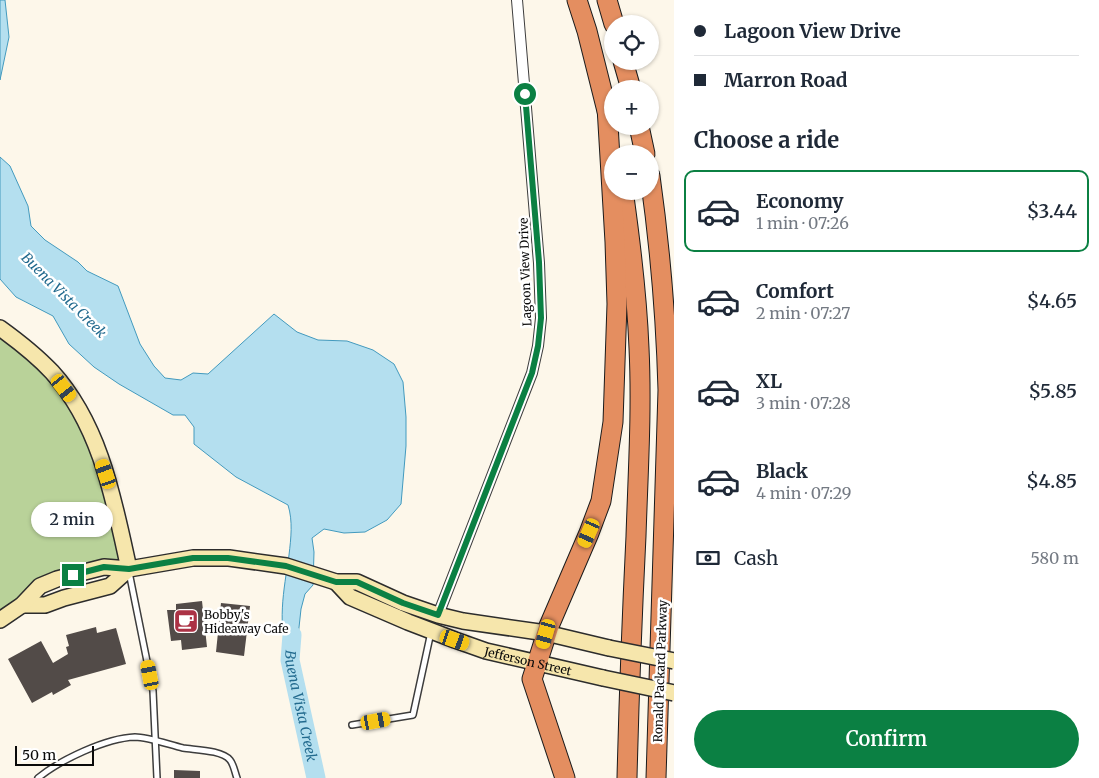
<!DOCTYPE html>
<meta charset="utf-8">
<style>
body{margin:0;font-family:Merriweather,serif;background:#f2f2f3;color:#1f2937;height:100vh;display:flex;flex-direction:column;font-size:19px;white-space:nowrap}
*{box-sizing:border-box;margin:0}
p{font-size:16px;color:#747a83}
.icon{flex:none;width:28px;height:28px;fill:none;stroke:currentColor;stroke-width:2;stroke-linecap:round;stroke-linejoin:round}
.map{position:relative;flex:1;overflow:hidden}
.panel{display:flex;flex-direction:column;background:#fff;width:425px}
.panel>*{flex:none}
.guide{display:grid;align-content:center;height:110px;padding:0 20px;background:#fff}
.fabs{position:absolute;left:604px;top:15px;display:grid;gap:10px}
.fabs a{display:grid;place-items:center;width:55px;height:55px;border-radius:50%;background:#fff;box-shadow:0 1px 4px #0004;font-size:25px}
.scale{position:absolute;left:15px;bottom:12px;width:79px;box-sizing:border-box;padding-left:5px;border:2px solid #0a0a0a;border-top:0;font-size:14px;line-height:18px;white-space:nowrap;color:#0a0a0a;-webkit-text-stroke:4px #fff;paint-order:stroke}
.end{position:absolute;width:22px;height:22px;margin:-11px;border:6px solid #0b8043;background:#fff;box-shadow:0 0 0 2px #fff}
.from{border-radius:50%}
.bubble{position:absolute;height:35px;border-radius:18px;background:#fff;box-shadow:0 1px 4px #0004;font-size:16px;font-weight:600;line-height:35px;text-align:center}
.car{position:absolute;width:15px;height:30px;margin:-15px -8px;border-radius:6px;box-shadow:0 0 4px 1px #0007;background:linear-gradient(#f5c518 24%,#345 0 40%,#f5c518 0 76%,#345 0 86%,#f5c518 0)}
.guide b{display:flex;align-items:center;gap:18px;height:48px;font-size:19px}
.guide b+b{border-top:1px solid #e0e1e3}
.guide i{width:12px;height:12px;background:#1f2937}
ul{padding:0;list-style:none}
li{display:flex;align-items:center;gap:15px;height:82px;margin:0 10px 8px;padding:0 10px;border:2px solid transparent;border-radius:10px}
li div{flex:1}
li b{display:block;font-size:19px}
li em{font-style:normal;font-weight:600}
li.current{border-color:#0b8043}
li>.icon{width:45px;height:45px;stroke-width:1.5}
h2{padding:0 20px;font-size:22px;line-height:60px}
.pay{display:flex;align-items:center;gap:12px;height:55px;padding:0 20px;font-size:19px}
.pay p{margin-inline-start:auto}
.action{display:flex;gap:10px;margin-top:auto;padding:10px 20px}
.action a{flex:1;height:58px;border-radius:30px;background:#0b8043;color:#fff;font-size:20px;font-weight:600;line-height:58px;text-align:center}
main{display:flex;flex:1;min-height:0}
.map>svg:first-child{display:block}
.forest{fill:#b9d299}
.water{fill:#b4dfef;stroke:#439abe}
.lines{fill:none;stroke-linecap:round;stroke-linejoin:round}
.river{stroke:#b4dfef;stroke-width:19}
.building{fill:#524b48}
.lane-casing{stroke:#3d3d3d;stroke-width:8}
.street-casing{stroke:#3d3d3d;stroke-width:12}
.secondary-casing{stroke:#2c2c2c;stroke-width:18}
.highway-casing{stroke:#1b1b1b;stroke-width:21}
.lane{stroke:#fff;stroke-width:5}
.street{stroke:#fff;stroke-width:10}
.secondary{stroke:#f6e6ac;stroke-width:15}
.highway{stroke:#e48e60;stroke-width:19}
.secondary-bridge-casing{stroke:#2c2c2c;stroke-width:18;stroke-linecap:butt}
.secondary-bridge{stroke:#f6e6ac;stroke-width:15}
.route{stroke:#0b8043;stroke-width:6}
.labels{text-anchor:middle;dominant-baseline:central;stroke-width:5;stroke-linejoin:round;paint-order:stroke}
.street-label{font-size:12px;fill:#0a0a0a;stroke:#fff}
.poi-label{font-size:12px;fill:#0a0a0a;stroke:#fff;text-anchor:start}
.water-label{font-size:14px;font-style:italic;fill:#226a8e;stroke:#fff}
</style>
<main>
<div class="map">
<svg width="674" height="778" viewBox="0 0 674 778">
<rect width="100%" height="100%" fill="#fdf7ea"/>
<polygon class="forest" points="0,336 20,350 55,385 77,419 95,456 122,565 39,590 0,615"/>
<g class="water">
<polygon points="0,0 5,0 9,37 0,80"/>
<path d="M 0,157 L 10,166 L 28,206 L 31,226 L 45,240 L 78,262 L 87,271 L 118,286 L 140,344 L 154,366 L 165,378 L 181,380 L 193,373 L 208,374 L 274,314 L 297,332 L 318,340 L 347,341 L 373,350 L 394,364 L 403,382 L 406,417 L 406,446 L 401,504 L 387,520 L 365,532 L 344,533 L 324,529 L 312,538 L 314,552 L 313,585 L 305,594 L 301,609 L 296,655 L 290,660 C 276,626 284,590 289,555 C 291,538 293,521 288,505 L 236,477 L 194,444 L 194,427 L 185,415 L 173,415 L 119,384 L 94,367 L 69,344 L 53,316 L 16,297 L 0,279 Z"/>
</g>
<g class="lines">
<path class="river" id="s1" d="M 292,635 L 290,660 L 316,778"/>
</g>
<g class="building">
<polygon points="202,601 207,647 182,650 181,640 171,641 167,610 176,610 176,604"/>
<polygon points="221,603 250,606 244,656 216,652"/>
<polygon points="96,627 97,633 116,628 126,664 68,680 71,685 53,695 52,692 32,703 8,659 41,641 53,663 68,654 66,647 69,646 66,635"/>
<polygon points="174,770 200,771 200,778 174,778"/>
</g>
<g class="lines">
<defs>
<g id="lane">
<polyline points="129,572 153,691 157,778"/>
<polyline points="352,725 413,715 431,632"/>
<path d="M 38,778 C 60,760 106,738 135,737 C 148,737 170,745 183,748 C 196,750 222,750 230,760 C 234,765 235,773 237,778"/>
</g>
<polyline id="street" points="438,615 532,373 538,346 541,318 539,263 517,0"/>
<g id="secondary">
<path d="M 0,328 C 18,341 37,356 52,372 C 101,426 114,501 129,569"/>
<path id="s2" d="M 336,582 L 350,597 L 408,622 L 455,640 L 486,651 L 603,678"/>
<polyline points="22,605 45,605 64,598 110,586 129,569"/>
<polyline points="0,620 22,605 40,586 57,579 104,567 129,569 193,558 229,558 286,566 336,582 357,582 403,603 438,615 463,621 546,633 609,648"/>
</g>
<g id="highway">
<polyline points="577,0 587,31 609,119"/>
<polyline points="607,0 614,24"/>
<polyline points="623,61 631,89"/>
<polyline points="639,126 645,154"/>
<path d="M 650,176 C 660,247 666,318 668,390 L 656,778"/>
<path d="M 624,197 C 631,247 637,297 639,348 C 642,411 638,473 636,536 C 632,617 629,697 627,778"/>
<polyline points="565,778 532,679 549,626 589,533 601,501 613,422 617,304 615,242 607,107"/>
</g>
</defs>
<use href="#lane" class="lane-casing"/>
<use href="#street" class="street-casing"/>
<use href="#secondary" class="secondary-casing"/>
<use href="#highway" class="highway-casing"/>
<use href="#lane" class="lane"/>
<use href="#street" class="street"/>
<use href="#secondary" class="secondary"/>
<use href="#highway" class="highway"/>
<defs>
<g id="secondary-bridge">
<polyline points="609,648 674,661"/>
<polyline points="603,678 674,693"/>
</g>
</defs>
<use href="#secondary-bridge" class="secondary-bridge-casing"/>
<use href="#secondary-bridge" class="secondary-bridge"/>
</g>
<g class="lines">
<polyline class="route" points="73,575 104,567 129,569 193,558 228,558 286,566 336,582 357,582 403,603 438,615 532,373 538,346 541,318 539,262 525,94"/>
</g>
<defs>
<symbol id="cafe-square" viewBox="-11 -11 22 22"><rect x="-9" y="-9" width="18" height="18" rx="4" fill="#ab3245" stroke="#fff"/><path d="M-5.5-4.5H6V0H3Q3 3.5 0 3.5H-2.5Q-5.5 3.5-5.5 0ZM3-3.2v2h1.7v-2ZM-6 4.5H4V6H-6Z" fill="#fff"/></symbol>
</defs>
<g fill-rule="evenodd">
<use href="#cafe-square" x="172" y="607" width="28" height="28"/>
</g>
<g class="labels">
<g class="street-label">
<text transform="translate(525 272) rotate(-92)">Lagoon View Drive</text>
<text stroke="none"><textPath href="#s2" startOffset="210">Jefferson Street</textPath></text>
<text transform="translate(660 671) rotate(-88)">Ronald Packard Parkway</text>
</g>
<g class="poi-label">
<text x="204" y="614">Bobby's<tspan x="204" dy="14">Hideaway Cafe</tspan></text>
</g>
<g class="water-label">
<text transform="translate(64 295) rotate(45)">Buena Vista Creek</text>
<text stroke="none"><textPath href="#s1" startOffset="72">Buena Vista Creek</textPath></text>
</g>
</g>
</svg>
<div class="fabs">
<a><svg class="icon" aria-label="locate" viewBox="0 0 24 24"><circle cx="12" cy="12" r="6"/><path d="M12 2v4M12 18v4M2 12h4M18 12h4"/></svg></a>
<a>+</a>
<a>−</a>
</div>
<div class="scale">50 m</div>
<i class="end from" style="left:525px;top:94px"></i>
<i class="end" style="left:73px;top:575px"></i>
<div class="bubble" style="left:31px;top:502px;width:82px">2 min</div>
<i class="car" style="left:64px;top:388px;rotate:142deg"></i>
<i class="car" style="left:106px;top:474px;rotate:341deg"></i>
<i class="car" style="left:589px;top:533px;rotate:204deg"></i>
<i class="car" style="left:546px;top:634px;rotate:196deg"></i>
<i class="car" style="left:455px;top:640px;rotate:109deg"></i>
<i class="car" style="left:150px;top:675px;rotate:349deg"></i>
<i class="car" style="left:376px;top:721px;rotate:80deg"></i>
</div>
<section class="panel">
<div class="guide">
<b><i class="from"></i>Lagoon View Drive</b>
<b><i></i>Marron Road</b>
</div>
<h2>Choose a ride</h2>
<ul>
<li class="current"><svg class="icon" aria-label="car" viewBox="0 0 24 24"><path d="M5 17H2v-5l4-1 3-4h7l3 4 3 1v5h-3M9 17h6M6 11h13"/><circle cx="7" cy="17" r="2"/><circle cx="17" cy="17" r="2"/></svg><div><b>Economy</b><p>1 min · 07:26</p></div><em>$3.44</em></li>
<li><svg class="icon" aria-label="car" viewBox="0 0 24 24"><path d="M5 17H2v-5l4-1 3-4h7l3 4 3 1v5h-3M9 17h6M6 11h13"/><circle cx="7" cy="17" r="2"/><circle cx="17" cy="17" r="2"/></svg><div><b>Comfort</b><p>2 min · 07:27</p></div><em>$4.65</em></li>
<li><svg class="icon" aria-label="car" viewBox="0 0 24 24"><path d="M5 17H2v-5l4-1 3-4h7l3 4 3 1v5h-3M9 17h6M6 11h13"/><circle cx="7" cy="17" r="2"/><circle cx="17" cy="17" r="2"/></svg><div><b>XL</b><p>3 min · 07:28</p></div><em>$5.85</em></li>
<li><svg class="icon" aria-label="car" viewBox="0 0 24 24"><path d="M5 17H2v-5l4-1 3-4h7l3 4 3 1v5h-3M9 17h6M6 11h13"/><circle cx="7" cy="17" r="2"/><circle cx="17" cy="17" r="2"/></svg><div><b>Black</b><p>4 min · 07:29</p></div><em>$4.85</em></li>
</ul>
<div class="pay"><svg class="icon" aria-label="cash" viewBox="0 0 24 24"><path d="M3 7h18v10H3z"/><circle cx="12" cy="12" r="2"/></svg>Cash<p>580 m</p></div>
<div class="action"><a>Confirm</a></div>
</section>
</main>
